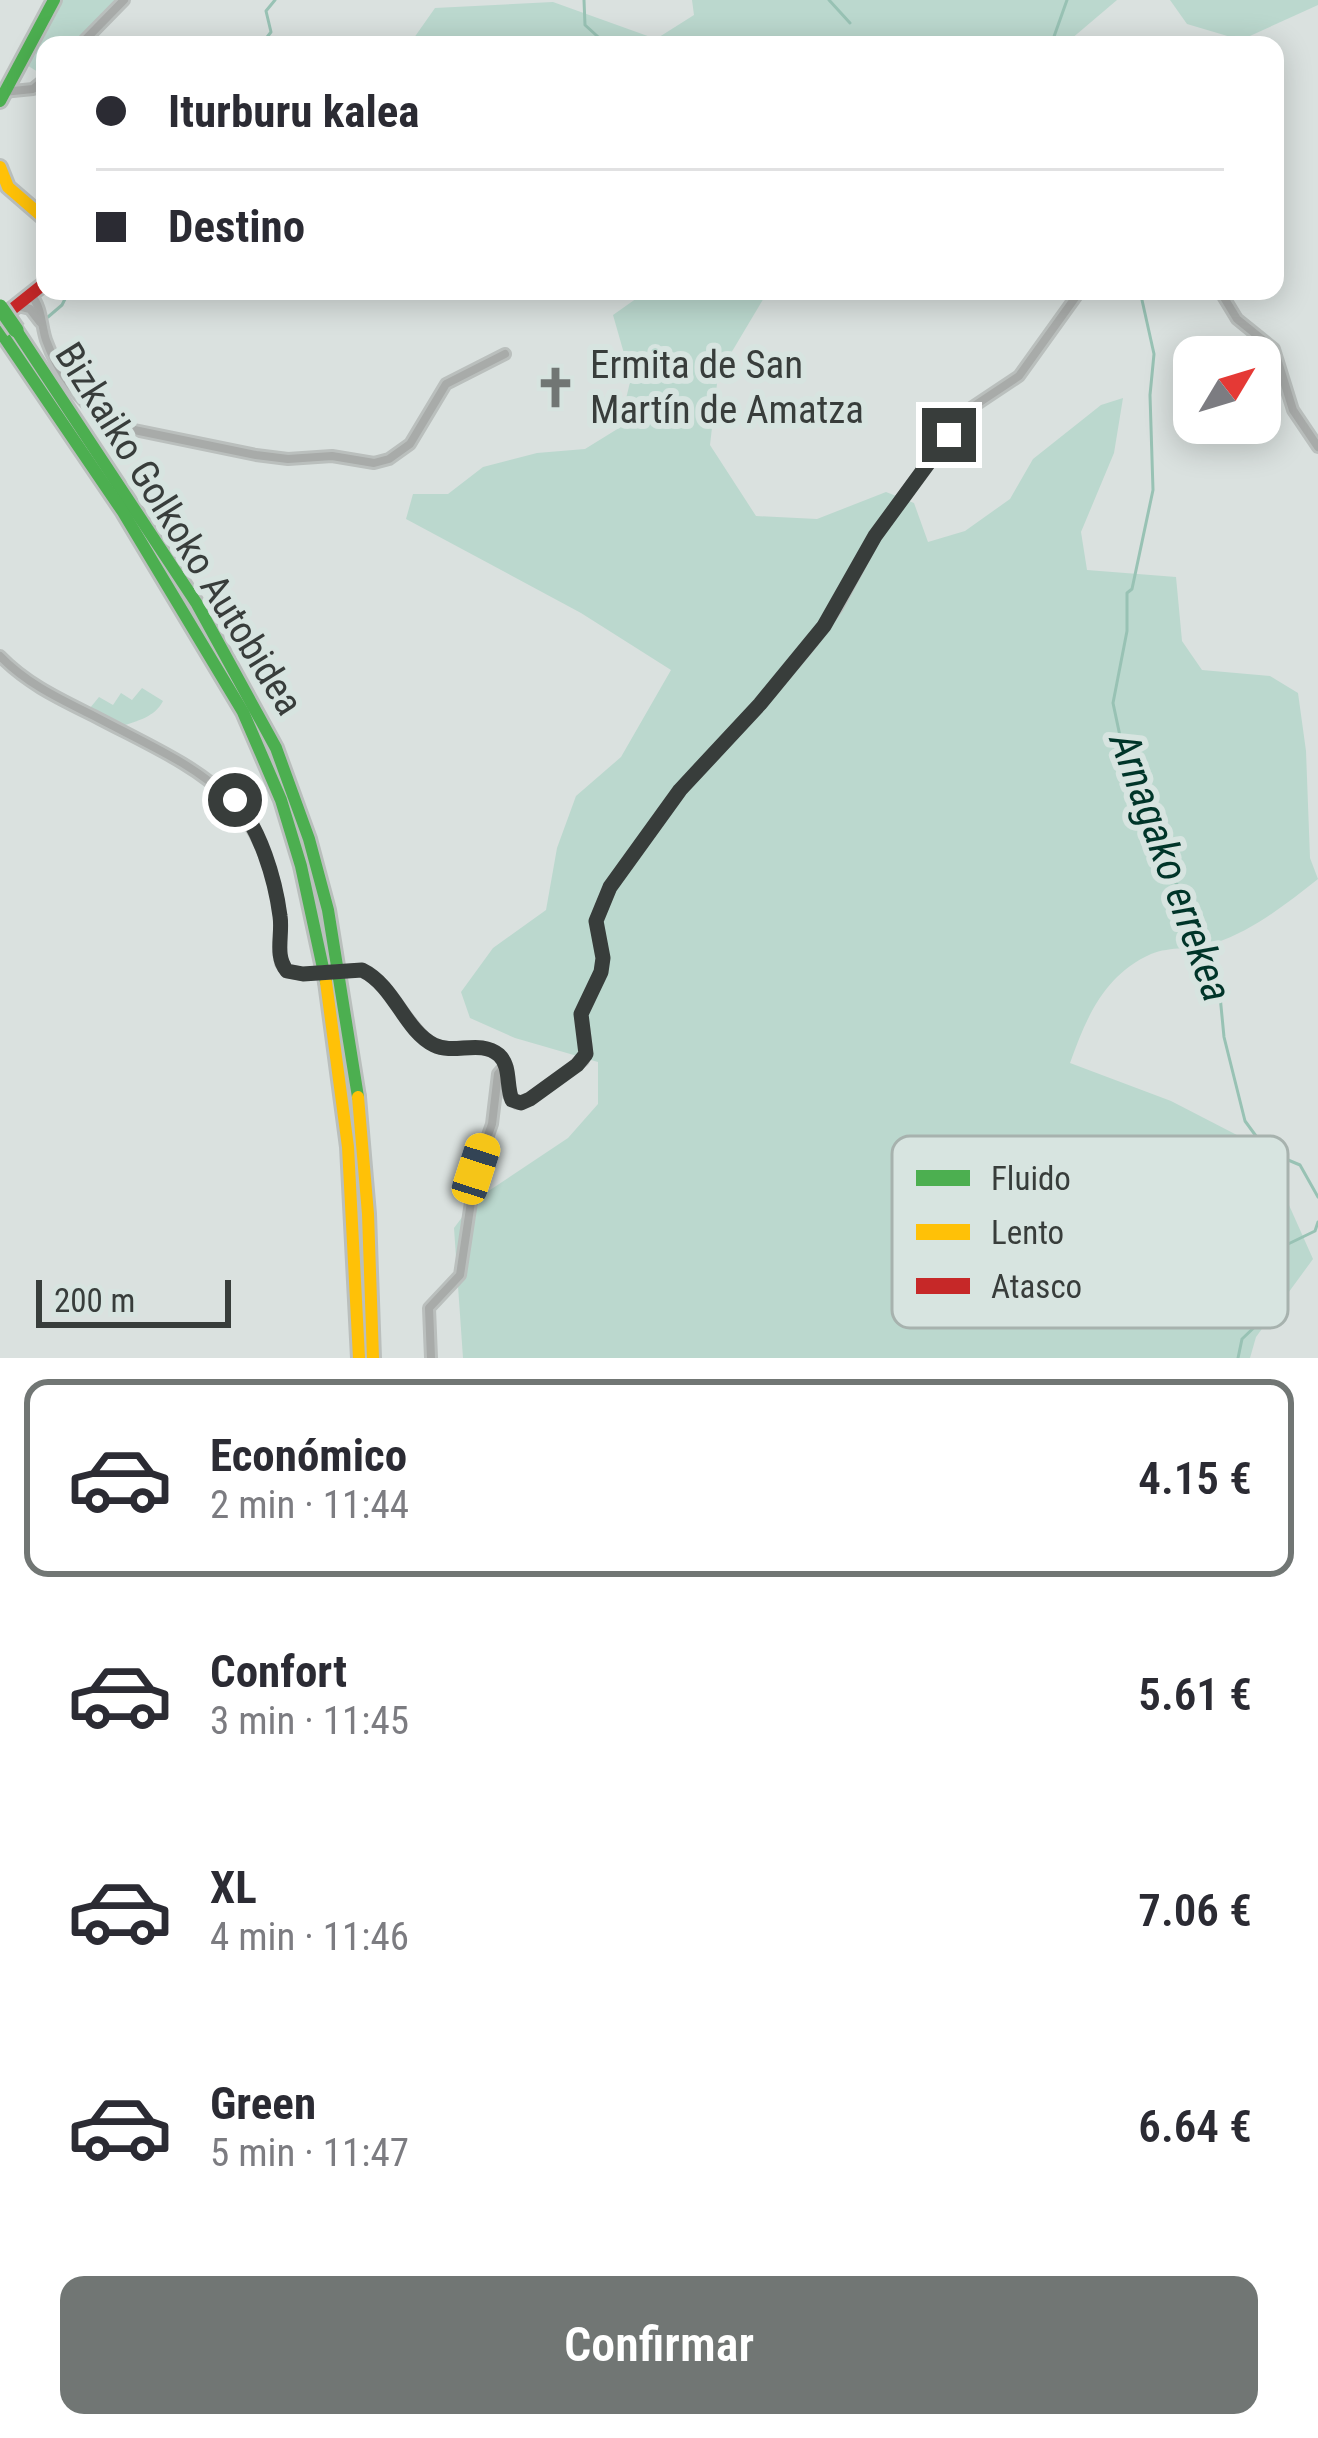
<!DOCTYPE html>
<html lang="es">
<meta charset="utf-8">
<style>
body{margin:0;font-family:"Roboto Condensed",sans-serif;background:#f2f2f3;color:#2b2b33;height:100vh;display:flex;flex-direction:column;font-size:45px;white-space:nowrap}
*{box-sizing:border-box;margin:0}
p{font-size:39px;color:#7c7c81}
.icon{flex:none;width:66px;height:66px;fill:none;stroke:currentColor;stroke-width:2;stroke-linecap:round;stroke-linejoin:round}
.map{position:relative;height:1358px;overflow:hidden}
.drawer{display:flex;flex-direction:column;background:#fff;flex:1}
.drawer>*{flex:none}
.hud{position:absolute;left:36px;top:36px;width:1248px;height:264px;border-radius:24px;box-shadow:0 6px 30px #0003;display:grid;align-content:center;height:264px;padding:0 60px;background:#fff}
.needle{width:78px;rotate:52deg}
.controls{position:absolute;left:1173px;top:336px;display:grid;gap:24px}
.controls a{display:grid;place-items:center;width:108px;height:108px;border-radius:24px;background:#fff;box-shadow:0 6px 30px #0003;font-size:60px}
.scale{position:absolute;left:36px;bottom:30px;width:195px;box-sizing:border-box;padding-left:12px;border:6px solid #383d3b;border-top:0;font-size:33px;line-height:42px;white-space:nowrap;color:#383d3b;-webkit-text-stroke:9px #d7e4e0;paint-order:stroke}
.end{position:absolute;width:54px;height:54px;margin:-27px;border:15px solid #383d3b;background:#fff;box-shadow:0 0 0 6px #fff}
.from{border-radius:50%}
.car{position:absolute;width:36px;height:72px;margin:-36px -18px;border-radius:15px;box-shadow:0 0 9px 3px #0007;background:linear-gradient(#f5c518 24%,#345 0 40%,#f5c518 0 76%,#345 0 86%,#f5c518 0)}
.hud b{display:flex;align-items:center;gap:42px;height:114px;font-size:45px}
.hud b+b{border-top:3px solid #e1e1e2}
.hud i{width:30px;height:30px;background:#2b2b33}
ul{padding:21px 0 0;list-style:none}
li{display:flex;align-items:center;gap:36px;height:198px;margin:0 24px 18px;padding:0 36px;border:6px solid transparent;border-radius:24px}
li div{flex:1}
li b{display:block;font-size:45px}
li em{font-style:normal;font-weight:600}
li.current{border-color:#717674}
li>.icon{width:108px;height:108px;stroke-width:1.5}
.action{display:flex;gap:24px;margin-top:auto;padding:24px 60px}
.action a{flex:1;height:138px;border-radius:24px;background:#717674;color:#fff;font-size:48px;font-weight:600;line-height:138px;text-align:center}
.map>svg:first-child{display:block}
.green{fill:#bbd8ce}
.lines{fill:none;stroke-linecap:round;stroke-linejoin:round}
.stream{stroke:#98c2b4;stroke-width:3}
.street-casing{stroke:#babfbd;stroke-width:14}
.fast-casing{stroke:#babfbd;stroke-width:18}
.slow-casing{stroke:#babfbd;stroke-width:18}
.jam-casing{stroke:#babfbd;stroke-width:18}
.street{stroke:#a8aba9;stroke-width:8}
.fast{stroke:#4caf50;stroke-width:12}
.slow{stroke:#ffc107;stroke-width:12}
.jam{stroke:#c62828;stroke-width:12}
.street-bridge-casing{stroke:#babfbd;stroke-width:14;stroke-linecap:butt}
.fast-bridge-casing{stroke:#babfbd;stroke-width:21;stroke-linecap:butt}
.street-bridge{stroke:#a8aba9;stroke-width:8}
.fast-bridge{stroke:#4caf50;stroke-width:15}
.route{stroke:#383d3b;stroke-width:15}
.labels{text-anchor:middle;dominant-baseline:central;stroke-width:12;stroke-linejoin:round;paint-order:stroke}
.poi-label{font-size:39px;fill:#383d3b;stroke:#d7e4e0;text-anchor:start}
.street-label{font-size:39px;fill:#383d3b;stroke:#d7e4e0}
.water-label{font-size:42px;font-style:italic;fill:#003529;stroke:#d7e4e0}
.key{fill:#d7e4e0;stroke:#a7b2ae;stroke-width:3}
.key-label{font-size:33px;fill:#383d3b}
</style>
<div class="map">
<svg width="1318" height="1358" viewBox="0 0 1318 1358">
<rect width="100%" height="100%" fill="#dae1df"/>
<g class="green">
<polygon points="59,0 119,0 75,45 45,45 43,75 25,64"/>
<polygon points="692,0 1117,0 1064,45 409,45 435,8 553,2 656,39 694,15"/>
<polygon points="1170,0 1318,0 1318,5 1241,40 1187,24"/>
<path d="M 647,291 L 768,291 L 718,375 L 710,445 L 756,516 L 817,519 L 886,492 L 914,503 L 928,542 L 965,531 L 1010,499 L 1033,459 L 1101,405 L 1123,398 L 1114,453 L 1081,532 L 1087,570 L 1176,577 L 1182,641 L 1202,670 L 1270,676 L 1298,693 L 1306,751 L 1310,858 L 1318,879 C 1286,904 1254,930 1215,943 C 1195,950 1170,946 1151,954 C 1104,975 1086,1018 1070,1063 L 1171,1101 L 1264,1149 L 1313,1259 L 1256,1337 L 1250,1358 L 463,1358 L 454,1228 L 475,1200 L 568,1138 L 598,1104 L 598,1062 L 515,1038 L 470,1018 L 461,992 L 493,948 L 546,910 L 557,848 L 576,796 L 621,757 L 671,670 L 581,613 L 406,519 L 413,494 L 448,494 L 483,467 L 537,453 L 585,449 L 619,428 L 631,378 L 613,315 Z"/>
<path d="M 142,688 L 163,701 C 155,717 137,721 122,726 L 90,708 L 99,697 L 113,705 L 121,693 L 132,700 Z"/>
</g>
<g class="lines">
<g class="stream">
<polyline points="584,0 585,25 607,45"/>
<polyline points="829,0 850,23"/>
<polyline points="261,45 271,32 266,11 275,0"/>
<polyline points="1051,45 1067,0"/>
<polyline points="1140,291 1154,354 1150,395 1153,490 1132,589 1127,593 1127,631 1113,703 1127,769 1159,834 1170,878 1180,887 1192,935 1218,975 1224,1037 1245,1121 1267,1151 1300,1165 1318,1197"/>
<polyline points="48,317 62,305 69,291"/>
<polyline points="1037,1137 1101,1155 1187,1201 1218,1212 1281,1252"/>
<path d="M 1238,1358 L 1242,1339 L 1263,1319 C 1259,1290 1274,1272 1284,1246 L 1315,1231 L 1318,1222"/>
</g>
<defs>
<g id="street">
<polyline points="80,45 124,0"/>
<polyline points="3,92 33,89 45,79"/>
<polyline points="1220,291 1237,319 1274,349 1293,410 1318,447"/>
<path d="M 31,295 C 42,307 41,325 46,340 C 58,374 82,403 110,425 L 256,455 L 288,459 L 332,456 L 374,463 L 389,459 L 410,444 L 446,384 L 505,354"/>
<polyline points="18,306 30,309 40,322"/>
<path d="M 0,656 C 27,684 60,699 94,716 C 194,769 263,790 280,916 C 282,932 279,947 281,963 L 287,971 L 303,974"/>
<path d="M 361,970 C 393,985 402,1020 428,1041 C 449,1058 481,1036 501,1057 C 510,1067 508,1082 509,1095 L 517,1103 L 530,1099 L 583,1060 L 586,1048 L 581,1014 L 601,972 L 603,958 L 596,921 L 610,887 L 680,790 L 760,704 L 812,642 L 837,607 L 875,536 L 956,424 L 971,408 L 1019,376 L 1080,291"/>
<polyline points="431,1358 429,1308 460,1275 476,1169 492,1124 498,1074 506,1065"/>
</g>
<g id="fast">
<polyline points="0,101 54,0"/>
<polyline points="16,330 197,604 276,748 309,839 328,910 358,1097"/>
<polyline points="0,331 123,512 243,712 281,800 301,866 326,982"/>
</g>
<g id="slow">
<polyline points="0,167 8,187 45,219"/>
<polyline points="326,982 348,1147 359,1358"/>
<polyline points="358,1097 368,1214 373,1358"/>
</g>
<polyline id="jam" points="1,318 45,283"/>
</defs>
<use href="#street" class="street-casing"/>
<use href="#fast" class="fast-casing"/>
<use href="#slow" class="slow-casing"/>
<use href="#jam" class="jam-casing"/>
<use href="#street" class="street"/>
<use href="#fast" class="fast"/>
<use href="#slow" class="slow"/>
<use href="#jam" class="jam"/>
<defs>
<polyline id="street-bridge" points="303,974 361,970"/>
<polyline id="fast-bridge" points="0,307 16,330"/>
</defs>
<use href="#street-bridge" class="street-bridge-casing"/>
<use href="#fast-bridge" class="fast-bridge-casing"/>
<use href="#street-bridge" class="street-bridge"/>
<use href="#fast-bridge" class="fast-bridge"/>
</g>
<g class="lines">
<path class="route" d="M 235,800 C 260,829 275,878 280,916 C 283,935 274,955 287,971 L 303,974 L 362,970 C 395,986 404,1030 434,1045 C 455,1055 480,1039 499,1055 C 511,1066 506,1086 512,1100 L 521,1103 L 530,1099 L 577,1065 L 586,1054 L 581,1014 L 601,972 L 603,958 L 596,921 L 610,887 L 680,790 L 760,704 L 824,626 L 875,536 L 949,435"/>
</g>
<defs>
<symbol id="church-bare" viewBox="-9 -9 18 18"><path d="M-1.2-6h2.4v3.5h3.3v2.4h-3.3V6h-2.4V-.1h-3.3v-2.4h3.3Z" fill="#717674" stroke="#d7e4e0" stroke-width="2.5" paint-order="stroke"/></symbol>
</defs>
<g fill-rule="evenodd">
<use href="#church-bare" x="526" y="358" width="59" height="59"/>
</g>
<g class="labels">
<g class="poi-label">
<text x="590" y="365">Ermita de San<tspan x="590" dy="45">Martín de Amatza</tspan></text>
</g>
<g class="street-label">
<text transform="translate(179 529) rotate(58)">Bizkaiko Golkoko Autobidea</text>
</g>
<g class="water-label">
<text transform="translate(1171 867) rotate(70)">Arnagako errekea</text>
</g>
</g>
<rect x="892" y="1136" width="396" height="192" rx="18" class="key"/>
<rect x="916" y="1170" width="54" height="16" fill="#4caf50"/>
<rect x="916" y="1224" width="54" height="16" fill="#ffc107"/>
<rect x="916" y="1278" width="54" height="16" fill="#c62828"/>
<g class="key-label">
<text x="991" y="1190">Fluido</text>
<text x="991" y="1244">Lento</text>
<text x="991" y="1298">Atasco</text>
</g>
</svg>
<div class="controls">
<a><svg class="needle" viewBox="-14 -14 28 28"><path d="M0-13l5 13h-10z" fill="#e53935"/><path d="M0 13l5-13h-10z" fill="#7c7c81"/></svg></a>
</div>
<div class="scale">200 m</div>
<i class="end from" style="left:235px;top:800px"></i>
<i class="end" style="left:949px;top:435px"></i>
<i class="car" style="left:476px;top:1169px;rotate:18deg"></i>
<div class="hud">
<b><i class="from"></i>Iturburu kalea</b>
<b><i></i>Destino</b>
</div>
</div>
<section class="drawer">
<ul>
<li class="current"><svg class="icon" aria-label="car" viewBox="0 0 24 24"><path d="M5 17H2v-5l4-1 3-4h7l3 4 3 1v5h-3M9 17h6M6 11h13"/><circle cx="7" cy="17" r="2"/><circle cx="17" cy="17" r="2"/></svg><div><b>Económico</b><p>2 min · 11:44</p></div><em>4.15 €</em></li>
<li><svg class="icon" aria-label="car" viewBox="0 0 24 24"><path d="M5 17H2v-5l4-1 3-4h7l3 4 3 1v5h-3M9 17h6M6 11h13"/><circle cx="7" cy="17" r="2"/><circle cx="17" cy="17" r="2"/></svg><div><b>Confort</b><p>3 min · 11:45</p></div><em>5.61 €</em></li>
<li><svg class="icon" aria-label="car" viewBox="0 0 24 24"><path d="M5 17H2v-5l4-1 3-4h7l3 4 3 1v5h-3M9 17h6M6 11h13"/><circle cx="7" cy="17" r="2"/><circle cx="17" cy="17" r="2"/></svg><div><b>XL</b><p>4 min · 11:46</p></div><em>7.06 €</em></li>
<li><svg class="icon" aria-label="car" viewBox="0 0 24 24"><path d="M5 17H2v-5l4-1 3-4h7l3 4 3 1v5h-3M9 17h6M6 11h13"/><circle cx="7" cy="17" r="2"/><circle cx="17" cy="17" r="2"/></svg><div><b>Green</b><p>5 min · 11:47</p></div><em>6.64 €</em></li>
</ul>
<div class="action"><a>Confirmar</a></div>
</section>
